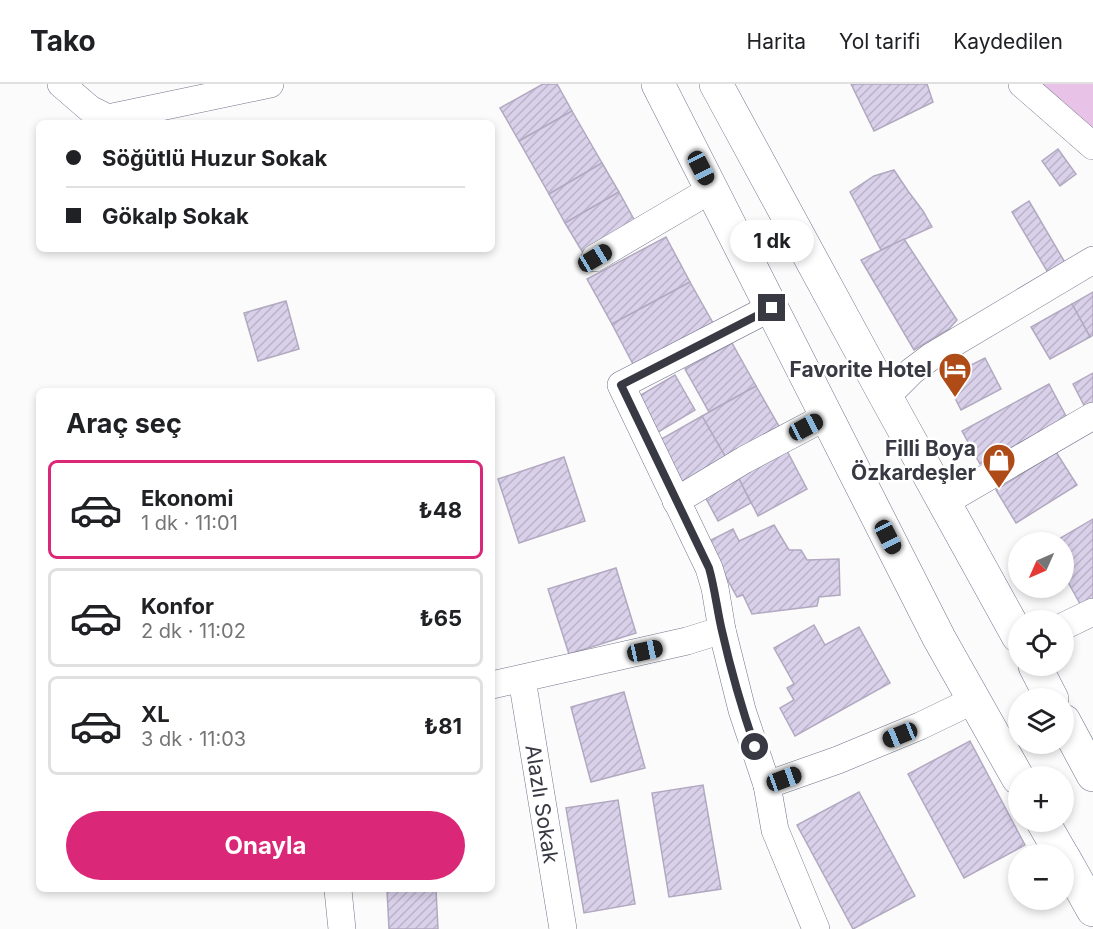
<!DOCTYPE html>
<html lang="tr">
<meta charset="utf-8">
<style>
body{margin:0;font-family:Inter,sans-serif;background:#f6f6f6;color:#202124;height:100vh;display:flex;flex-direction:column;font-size:22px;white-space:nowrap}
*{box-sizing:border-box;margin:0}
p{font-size:20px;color:#757577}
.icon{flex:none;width:33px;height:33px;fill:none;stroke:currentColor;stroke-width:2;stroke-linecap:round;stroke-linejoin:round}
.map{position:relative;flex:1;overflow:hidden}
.side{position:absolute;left:36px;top:304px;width:459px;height:504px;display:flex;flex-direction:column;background:#fff;border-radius:9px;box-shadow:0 3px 9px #0003}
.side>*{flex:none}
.guide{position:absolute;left:36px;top:36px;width:459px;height:132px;border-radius:9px;box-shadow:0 3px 9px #0003;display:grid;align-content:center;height:132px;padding:0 30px;background:#fff}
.needle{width:39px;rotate:225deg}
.controls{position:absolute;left:1008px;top:448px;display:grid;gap:12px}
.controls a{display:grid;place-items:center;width:66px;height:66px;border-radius:50%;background:#fff;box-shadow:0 3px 9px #0003;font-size:30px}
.end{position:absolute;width:27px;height:27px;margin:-14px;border:8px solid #383943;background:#fff;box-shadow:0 0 0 3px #fff}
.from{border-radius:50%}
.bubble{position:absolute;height:42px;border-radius:21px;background:#fff;box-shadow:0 3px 9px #0003;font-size:20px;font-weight:700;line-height:42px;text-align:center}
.car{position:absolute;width:18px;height:36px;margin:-18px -9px;border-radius:8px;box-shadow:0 0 4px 2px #0007;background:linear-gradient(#222 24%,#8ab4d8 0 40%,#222 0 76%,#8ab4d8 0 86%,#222 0)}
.guide b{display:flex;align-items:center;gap:21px;height:57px;font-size:22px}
.guide b+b{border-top:2px solid #e0e0e0}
.guide i{width:15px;height:15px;background:#202124}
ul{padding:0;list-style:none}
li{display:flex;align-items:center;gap:18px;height:99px;margin:0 12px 9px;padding:0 18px;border:3px solid #e0e0e0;border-radius:9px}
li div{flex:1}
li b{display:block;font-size:22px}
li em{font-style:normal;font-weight:700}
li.current{border-color:#db2777}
li>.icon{width:54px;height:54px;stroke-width:1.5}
h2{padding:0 30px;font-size:27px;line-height:72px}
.primary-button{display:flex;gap:12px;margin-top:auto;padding:12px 30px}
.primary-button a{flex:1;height:69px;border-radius:36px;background:#db2777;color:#fff;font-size:24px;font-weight:700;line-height:69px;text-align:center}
header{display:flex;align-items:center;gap:36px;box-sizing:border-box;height:84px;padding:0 30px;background:#fff;border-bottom:2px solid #e0e0e0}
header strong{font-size:28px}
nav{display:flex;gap:33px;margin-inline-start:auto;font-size:21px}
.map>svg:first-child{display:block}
.grass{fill:#e9c2e7}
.building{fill:url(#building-hatch);stroke:#b2a9c1;stroke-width:1.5}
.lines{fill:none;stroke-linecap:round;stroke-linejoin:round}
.minor-casing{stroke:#71758b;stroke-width:28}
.highway-casing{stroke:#71758b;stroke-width:34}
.minor{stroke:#fff;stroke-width:27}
.highway{stroke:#fff;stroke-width:33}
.route{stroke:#383943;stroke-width:8}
.labels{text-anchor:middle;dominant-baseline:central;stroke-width:5;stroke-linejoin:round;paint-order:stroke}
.poi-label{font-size:21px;font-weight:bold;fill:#383943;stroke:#fff;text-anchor:end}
.street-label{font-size:21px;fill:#383943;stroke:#fff}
</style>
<header>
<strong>Tako</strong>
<nav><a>Harita</a><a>Yol tarifi</a><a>Kaydedilen</a></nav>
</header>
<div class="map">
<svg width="1093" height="845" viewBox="0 0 1093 845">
<defs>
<pattern id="building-hatch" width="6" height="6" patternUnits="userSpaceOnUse" patternTransform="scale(1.5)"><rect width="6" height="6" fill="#d9d0e9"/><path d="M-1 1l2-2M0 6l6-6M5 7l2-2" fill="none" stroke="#bbb3c9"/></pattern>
</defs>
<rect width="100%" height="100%" fill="#fbfbfb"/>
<polygon class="grass" points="1041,0 1093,0 1093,47"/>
<g class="building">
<polygon points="543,0 557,0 572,27 519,57 500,24"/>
<polygon points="851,0 927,0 933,18 874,47"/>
<polygon points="572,27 602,79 549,110 519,57"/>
<polygon points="1058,65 1076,90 1060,102 1042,77"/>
<polygon points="602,79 619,108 565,139 549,110"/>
<polygon points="894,86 908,107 923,127 932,143 881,166 850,108 874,92"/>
<polygon points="619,108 636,139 583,169 565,139"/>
<polygon points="1029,117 1067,182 1050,192 1012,128"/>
<polygon points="666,153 690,198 612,240 587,195"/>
<polygon points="904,155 957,236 949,245 914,266 861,176"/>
<polygon points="690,198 713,239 634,282 612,240"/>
<polygon points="1093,208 1093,251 1090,253 1072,220"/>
<polygon points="286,217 299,265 258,277 244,229"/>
<polygon points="1072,220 1090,253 1050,275 1031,243"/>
<polygon points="732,259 756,302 709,328 685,285"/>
<polygon points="985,274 1001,305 961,326 945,294"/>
<polygon points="1093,289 1093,324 1087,327 1073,300"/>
<polygon points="675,291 695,326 655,350 634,315"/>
<polygon points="1049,300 1067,334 980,380 962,347"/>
<polygon points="756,302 780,344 726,374 702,332"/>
<polygon points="702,332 726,374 682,399 658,357"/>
<polygon points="785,363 807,405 758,432 736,389"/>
<polygon points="1056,368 1077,401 1016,439 996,406"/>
<polygon points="564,373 585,437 519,459 498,395"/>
<polygon points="736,389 751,419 718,437 702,407"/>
<polygon points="1093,435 1093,519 1083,525 1064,491 1064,459 1052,459"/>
<polygon points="774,441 789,466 801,466 807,476 839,475 840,511 819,513 817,522 752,530 743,511 737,513 707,458 733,445 739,457"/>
<polygon points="616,484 636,549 569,570 548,505"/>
<polygon points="814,541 825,561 859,543 890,599 795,652 780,624 794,616 787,604 794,600 774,564"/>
<polygon points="624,608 645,684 591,698 571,623"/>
<polygon points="970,657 1025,761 964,794 908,690"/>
<polygon points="703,701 721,805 669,813 652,709"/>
<polygon points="859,708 915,812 853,845 797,741"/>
<polygon points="618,716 635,820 584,829 566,724"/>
<polygon points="387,806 436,806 438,845 389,845"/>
</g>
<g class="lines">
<defs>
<g id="minor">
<polyline points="61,0 90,25 108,34 270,0"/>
<polyline points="1022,0 1093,62"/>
<polyline points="595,174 712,105"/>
<polyline points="772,223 621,301 709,484 715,504 722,546 742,626 767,701 775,746 816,845"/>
<polyline points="886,313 912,287 932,272 1093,176"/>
<polyline points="676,417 744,376 827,332"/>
<polyline points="945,418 1093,332"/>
<polyline points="1064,542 1093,528"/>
<polyline points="522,595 563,845"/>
<polyline points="492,601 687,557 722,546"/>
<polyline points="767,701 838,676 920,642 974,616"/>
<polyline points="338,806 342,845"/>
</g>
<g id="highway">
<polyline points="658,0 939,554 1018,694"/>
<polyline points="716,0 886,313 1018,552"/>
<polyline points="1035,582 1052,615"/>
<polyline points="1064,637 1093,691"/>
<polyline points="1043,738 1062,771"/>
<polyline points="1064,774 1093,826"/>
</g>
</defs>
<use href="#minor" class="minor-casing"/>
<use href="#highway" class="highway-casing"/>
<use href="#minor" class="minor"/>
<use href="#highway" class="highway"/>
</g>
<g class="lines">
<path class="route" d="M 755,663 C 742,625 731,587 722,547 C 717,526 715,505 709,484 L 621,301 L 772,224"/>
</g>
<defs>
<symbol id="hotel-pin" viewBox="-11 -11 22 30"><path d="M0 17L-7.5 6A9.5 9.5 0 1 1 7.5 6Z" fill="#ae4b17" stroke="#fff"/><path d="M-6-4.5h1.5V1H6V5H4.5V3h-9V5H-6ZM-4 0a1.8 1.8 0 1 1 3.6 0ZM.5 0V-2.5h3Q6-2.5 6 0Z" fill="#fff"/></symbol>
<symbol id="shop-pin" viewBox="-11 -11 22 30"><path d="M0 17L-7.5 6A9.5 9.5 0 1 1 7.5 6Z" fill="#ae4b17" stroke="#fff"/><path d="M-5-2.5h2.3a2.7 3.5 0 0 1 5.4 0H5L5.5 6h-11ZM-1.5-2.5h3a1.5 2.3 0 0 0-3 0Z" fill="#fff"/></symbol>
</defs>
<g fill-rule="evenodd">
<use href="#hotel-pin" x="936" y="266" width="38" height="52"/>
<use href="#shop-pin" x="980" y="357" width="38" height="52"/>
</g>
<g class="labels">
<g class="poi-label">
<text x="932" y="285">Favorite Hotel</text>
<text x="976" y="364">Filli Boya<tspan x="976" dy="24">Özkardeşler</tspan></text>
</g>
<g class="street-label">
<text transform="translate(542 720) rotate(81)">Alazlı Sokak</text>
</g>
</g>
</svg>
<div class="controls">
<a><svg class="needle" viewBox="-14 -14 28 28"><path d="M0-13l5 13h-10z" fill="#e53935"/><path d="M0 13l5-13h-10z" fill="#757577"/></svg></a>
<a><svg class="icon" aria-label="locate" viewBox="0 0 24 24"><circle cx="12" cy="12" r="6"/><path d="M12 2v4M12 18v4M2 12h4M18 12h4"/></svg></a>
<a><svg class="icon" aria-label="layers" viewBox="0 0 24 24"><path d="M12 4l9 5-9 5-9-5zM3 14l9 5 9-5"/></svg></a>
<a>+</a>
<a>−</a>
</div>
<i class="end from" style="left:755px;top:663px"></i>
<i class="end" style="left:772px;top:224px"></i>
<div class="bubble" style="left:730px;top:136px;width:84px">1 dk</div>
<i class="car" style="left:701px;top:84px;rotate:153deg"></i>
<i class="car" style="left:595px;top:174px;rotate:59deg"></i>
<i class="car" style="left:806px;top:343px;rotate:62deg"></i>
<i class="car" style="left:888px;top:453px;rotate:153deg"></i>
<i class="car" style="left:645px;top:567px;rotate:78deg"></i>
<i class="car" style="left:900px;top:651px;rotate:248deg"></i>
<i class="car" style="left:784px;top:695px;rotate:70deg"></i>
<div class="guide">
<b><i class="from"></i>Söğütlü Huzur Sokak</b>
<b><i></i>Gökalp Sokak</b>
</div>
<section class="side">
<h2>Araç seç</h2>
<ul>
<li class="current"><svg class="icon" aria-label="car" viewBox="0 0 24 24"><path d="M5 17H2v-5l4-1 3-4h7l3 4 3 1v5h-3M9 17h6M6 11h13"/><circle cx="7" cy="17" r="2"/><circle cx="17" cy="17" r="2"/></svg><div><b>Ekonomi</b><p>1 dk · 11:01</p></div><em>₺48</em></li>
<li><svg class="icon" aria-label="car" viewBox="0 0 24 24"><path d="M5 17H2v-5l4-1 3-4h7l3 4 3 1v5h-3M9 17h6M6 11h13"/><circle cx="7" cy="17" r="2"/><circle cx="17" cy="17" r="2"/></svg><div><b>Konfor</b><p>2 dk · 11:02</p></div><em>₺65</em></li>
<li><svg class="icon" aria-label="car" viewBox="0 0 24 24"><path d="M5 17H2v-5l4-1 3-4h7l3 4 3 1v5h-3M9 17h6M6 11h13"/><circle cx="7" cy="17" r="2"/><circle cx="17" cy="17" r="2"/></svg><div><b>XL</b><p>3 dk · 11:03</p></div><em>₺81</em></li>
</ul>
<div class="primary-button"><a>Onayla</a></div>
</section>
</div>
